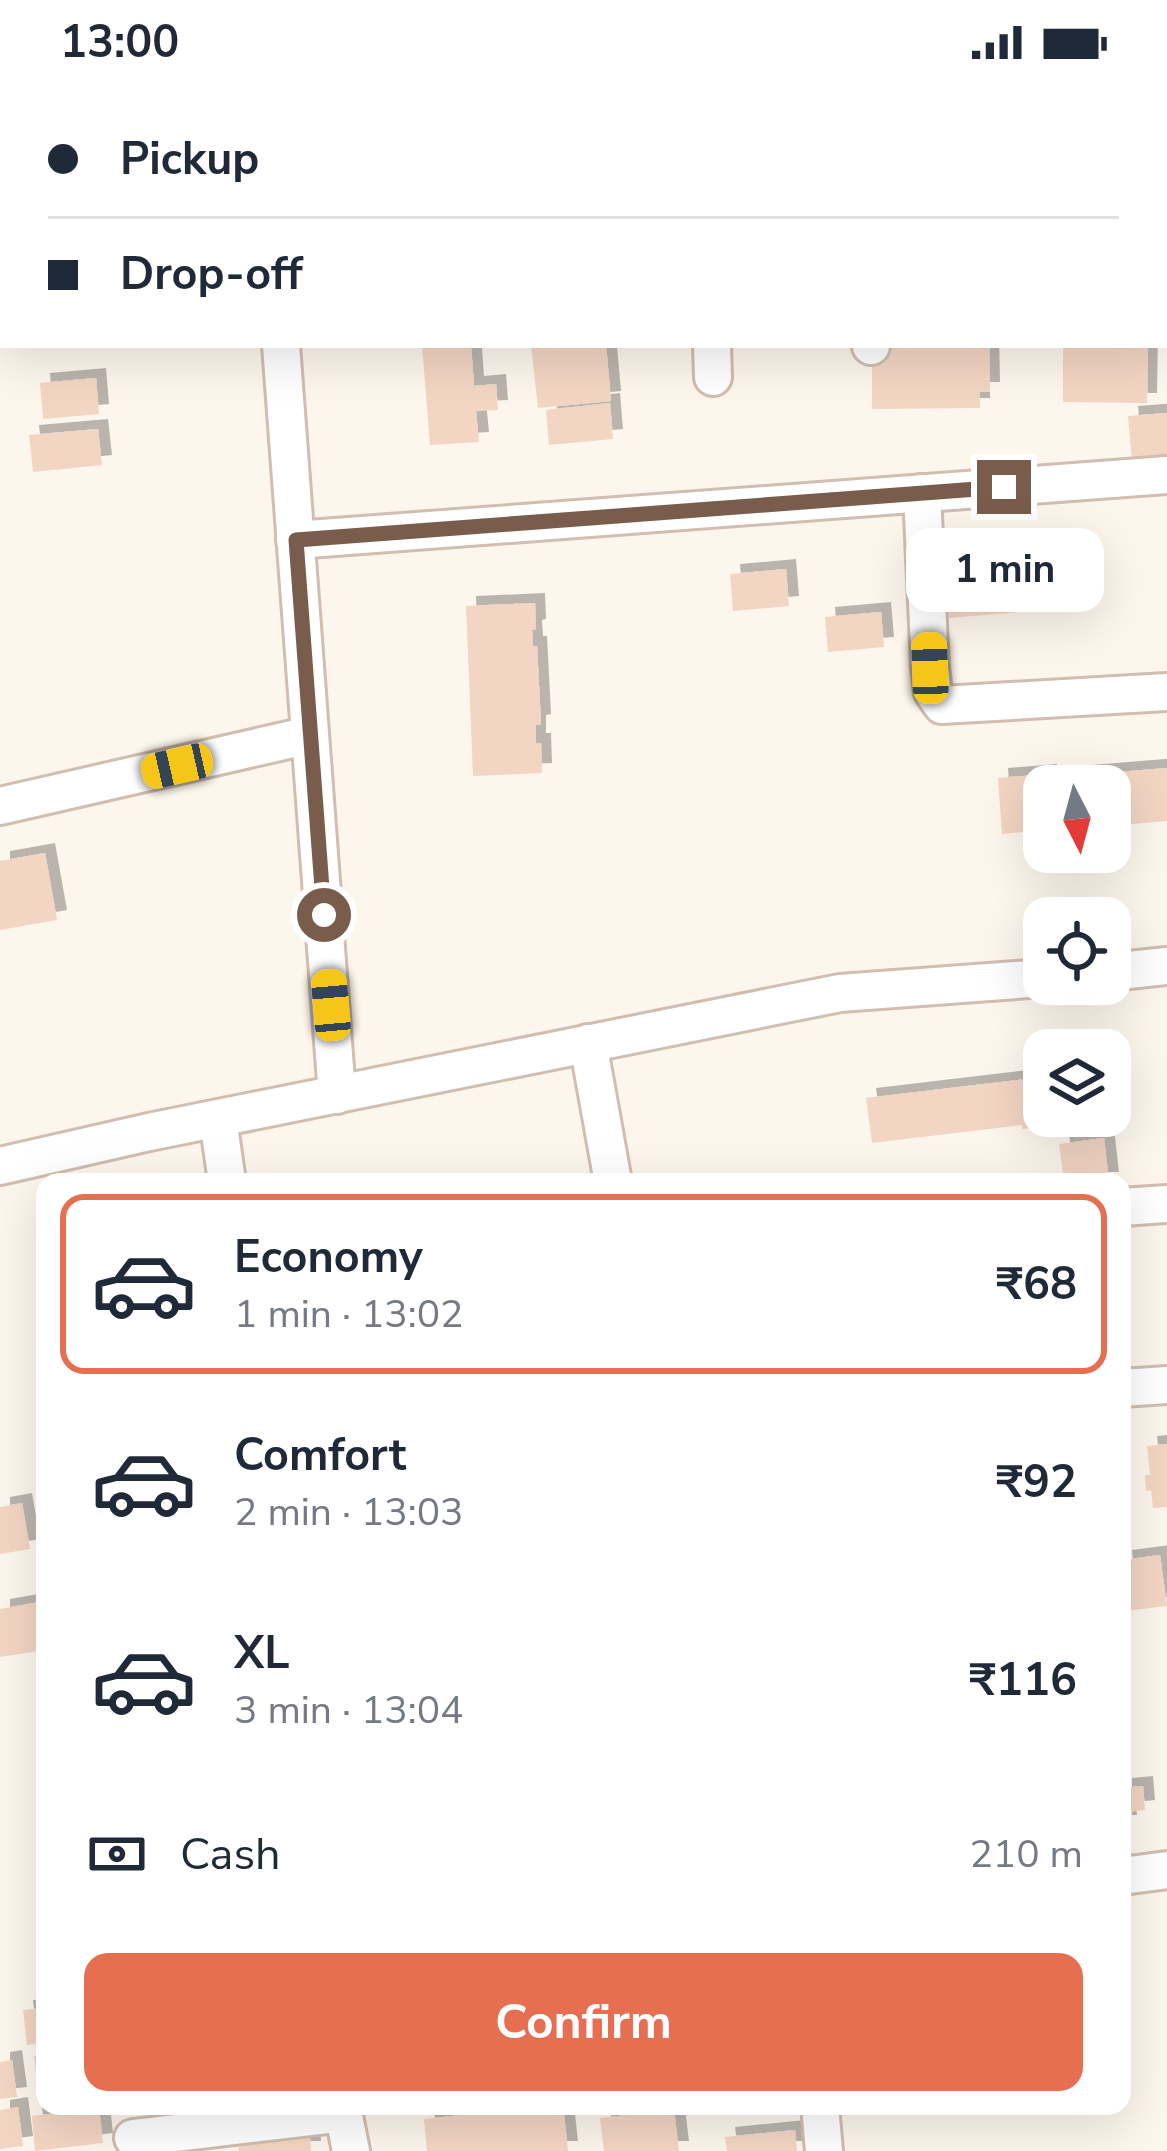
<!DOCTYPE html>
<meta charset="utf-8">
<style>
body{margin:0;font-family:"Nunito Sans",sans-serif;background:#f6f6f7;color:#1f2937;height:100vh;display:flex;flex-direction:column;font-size:45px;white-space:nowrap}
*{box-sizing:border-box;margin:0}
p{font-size:39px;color:#747a83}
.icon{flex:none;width:66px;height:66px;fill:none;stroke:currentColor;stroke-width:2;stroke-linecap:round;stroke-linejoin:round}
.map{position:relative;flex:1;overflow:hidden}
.side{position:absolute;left:36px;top:1089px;width:1095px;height:942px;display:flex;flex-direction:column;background:#fff;border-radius:24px;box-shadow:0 12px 48px #0002}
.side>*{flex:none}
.guide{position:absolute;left:0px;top:0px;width:1167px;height:264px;box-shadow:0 12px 48px #0002;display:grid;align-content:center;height:264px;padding:0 48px;background:#fff}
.needle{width:78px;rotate:174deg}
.controls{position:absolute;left:1023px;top:681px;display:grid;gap:24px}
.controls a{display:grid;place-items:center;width:108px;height:108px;border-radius:24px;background:#fff;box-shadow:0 12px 48px #0002;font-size:60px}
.end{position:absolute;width:54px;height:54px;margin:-27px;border:15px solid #7a5c4d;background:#fff;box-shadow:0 0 0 6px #fff}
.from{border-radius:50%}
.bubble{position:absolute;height:84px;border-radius:24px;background:#fff;box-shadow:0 12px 48px #0002;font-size:39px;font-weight:700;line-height:84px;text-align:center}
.car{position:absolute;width:36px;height:72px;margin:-36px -18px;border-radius:15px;box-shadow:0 0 9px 3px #0007;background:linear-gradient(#f5c518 24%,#345 0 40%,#f5c518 0 76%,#345 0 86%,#f5c518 0)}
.guide b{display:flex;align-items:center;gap:42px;height:114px;font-size:45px}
.guide b+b{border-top:3px solid #e0e1e3}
.guide i{width:30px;height:30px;background:#1f2937}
ul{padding:21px 0 0;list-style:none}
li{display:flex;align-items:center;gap:36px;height:180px;margin:0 24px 18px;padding:0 24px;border:6px solid transparent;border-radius:24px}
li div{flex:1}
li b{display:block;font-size:45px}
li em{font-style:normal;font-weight:700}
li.active{border-color:#e76f51}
li>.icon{width:108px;height:108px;stroke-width:1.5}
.pay{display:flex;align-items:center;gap:30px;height:132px;padding:0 48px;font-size:45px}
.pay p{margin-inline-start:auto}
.primary-button{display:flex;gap:24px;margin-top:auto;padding:24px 48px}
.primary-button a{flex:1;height:138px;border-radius:24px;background:#e76f51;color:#fff;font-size:48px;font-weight:700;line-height:138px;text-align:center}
.status{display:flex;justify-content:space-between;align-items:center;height:84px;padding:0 60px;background:#fff;direction:ltr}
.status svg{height:33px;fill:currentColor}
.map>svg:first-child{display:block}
.building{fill:#f3d5c3;filter:url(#shadow)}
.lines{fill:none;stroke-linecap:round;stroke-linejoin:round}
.minor-casing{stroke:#d1beb0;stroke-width:42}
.minor{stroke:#fff;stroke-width:36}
.route{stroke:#7a5c4d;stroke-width:15}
</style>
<div class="status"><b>13:00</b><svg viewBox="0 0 49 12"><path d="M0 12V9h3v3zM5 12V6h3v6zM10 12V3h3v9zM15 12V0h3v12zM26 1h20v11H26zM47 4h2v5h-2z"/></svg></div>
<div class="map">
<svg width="1167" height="2067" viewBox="0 0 1167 2067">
<defs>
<filter id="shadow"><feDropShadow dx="10" dy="-10" stdDeviation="0" flood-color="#0004"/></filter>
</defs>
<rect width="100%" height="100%" fill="#fdf6ec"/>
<g class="building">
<polygon points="422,261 471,261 474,302 496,300 498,326 476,327 479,358 430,361"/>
<polygon points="531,261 606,261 611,317 538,324"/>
<polygon points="872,261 989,261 990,308 980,308 980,324 872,325"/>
<polygon points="1063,261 1148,261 1147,319 1063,318"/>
<polygon points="96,294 99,330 43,335 40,299"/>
<polygon points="610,319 613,355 549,361 546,326"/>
<polygon points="1167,329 1167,385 1133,388 1128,332"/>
<polygon points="98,345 102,381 33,388 29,351"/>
<polygon points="1023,464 1028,527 949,534 944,470"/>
<polygon points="786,485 789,522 733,527 730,490"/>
<polygon points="535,519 536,545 532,546 533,562 537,562 541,640 536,641 536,659 541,659 542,689 473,692 466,522"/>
<polygon points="881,528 884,563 828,568 825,533"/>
<polygon points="1167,684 1167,737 1110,742 1110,702 1058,702 1057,693"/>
<polygon points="1047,690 1048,702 1044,702 1044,746 1002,750 998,694"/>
<polygon points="45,769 57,836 0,846 0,777"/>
<polygon points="1044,993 1044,1032 1053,1032 1054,1042 1022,1045 1022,1041 872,1059 866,1014"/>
<polygon points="1104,1054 1109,1098 1064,1098 1059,1060"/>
<polygon points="1167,1360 1167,1423 1153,1424 1151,1406 1146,1407 1145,1391 1150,1391 1147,1362"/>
<polygon points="22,1419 30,1465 0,1470 0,1423"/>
<polygon points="1160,1471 1167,1522 1126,1527 1122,1476"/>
<polygon points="45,1517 45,1566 0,1573 0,1525"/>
<polygon points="1143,1702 1145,1726 1125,1728 1127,1741 1122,1741 1122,1704"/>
<polygon points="45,1924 45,1959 27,1961 23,1926"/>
<polygon points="45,1971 45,2008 38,2008 34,1972"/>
<polygon points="12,1976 17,2013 0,2015 0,1978"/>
<polygon points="152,2022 219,2022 220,2038 154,2044"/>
<polygon points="549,2022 563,2022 568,2067 427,2067 424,2035"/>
<polygon points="18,2023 23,2062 0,2065 0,2026"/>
<polygon points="99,2024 103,2059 35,2067 32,2032"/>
<polygon points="674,2026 679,2067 604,2067 600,2034"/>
<polygon points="795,2046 797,2067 727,2067 725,2053"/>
<polygon points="310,2054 311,2067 239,2067 238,2060"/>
</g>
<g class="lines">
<defs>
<g id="minor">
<polyline points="261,0 261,3"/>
<polyline points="702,0 702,3"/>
<polyline points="854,0 855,3"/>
<polyline points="1067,3 1067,0"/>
<polyline points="281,261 337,1011"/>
<polyline points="712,261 713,293"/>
<polyline points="871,261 871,262"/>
<polyline points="922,409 930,583 933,608 942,621 1167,608"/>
<polyline points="295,456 1167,391"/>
<polyline points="0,722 310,651"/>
<polyline points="1110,888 1167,882"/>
<polyline points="588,959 613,1098"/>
<polyline points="218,1035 227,1098"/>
<polyline points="0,1082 149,1048 840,909 1044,894"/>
<polyline points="1122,1123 1167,1120"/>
<polyline points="1122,1304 1167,1301"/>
<polyline points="1122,1792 1167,1786"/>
<polyline points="342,2022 351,2067"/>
<polyline points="820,2022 824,2067"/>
<polyline points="133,2054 344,2029"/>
</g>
</defs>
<use href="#minor" class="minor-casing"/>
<use href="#minor" class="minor"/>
</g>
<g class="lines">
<polyline class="route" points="324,831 296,456 1004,403"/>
</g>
</svg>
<div class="controls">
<a><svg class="needle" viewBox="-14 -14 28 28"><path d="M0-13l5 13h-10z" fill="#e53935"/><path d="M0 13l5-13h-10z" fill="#747a83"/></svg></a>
<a><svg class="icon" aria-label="locate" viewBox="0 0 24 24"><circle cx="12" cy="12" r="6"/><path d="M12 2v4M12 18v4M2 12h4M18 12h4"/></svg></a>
<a><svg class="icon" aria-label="layers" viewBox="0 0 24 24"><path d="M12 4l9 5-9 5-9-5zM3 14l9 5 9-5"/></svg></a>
</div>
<i class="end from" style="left:324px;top:831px"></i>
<i class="end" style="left:1004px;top:403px"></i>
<div class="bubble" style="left:906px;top:444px;width:198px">1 min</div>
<i class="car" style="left:930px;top:584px;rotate:358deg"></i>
<i class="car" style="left:177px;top:682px;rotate:257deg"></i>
<i class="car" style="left:331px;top:921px;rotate:355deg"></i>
<div class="guide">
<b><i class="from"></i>Pickup</b>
<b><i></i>Drop-off</b>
</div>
<section class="side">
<ul>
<li class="active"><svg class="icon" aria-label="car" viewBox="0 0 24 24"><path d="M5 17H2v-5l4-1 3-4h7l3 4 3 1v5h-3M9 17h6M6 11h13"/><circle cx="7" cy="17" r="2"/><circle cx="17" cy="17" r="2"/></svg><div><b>Economy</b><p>1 min · 13:02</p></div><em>₹68</em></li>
<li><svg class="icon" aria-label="car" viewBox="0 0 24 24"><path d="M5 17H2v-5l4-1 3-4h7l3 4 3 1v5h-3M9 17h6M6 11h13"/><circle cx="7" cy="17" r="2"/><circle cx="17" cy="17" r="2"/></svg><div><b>Comfort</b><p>2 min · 13:03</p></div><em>₹92</em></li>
<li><svg class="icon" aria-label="car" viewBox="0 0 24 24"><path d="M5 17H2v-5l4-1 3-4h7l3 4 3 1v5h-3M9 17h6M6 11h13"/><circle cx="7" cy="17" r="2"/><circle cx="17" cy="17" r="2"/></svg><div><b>XL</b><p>3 min · 13:04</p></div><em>₹116</em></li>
</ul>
<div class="pay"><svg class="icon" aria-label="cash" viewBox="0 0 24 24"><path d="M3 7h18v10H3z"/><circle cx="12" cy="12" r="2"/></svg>Cash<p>210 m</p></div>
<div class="primary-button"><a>Confirm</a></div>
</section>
</div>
